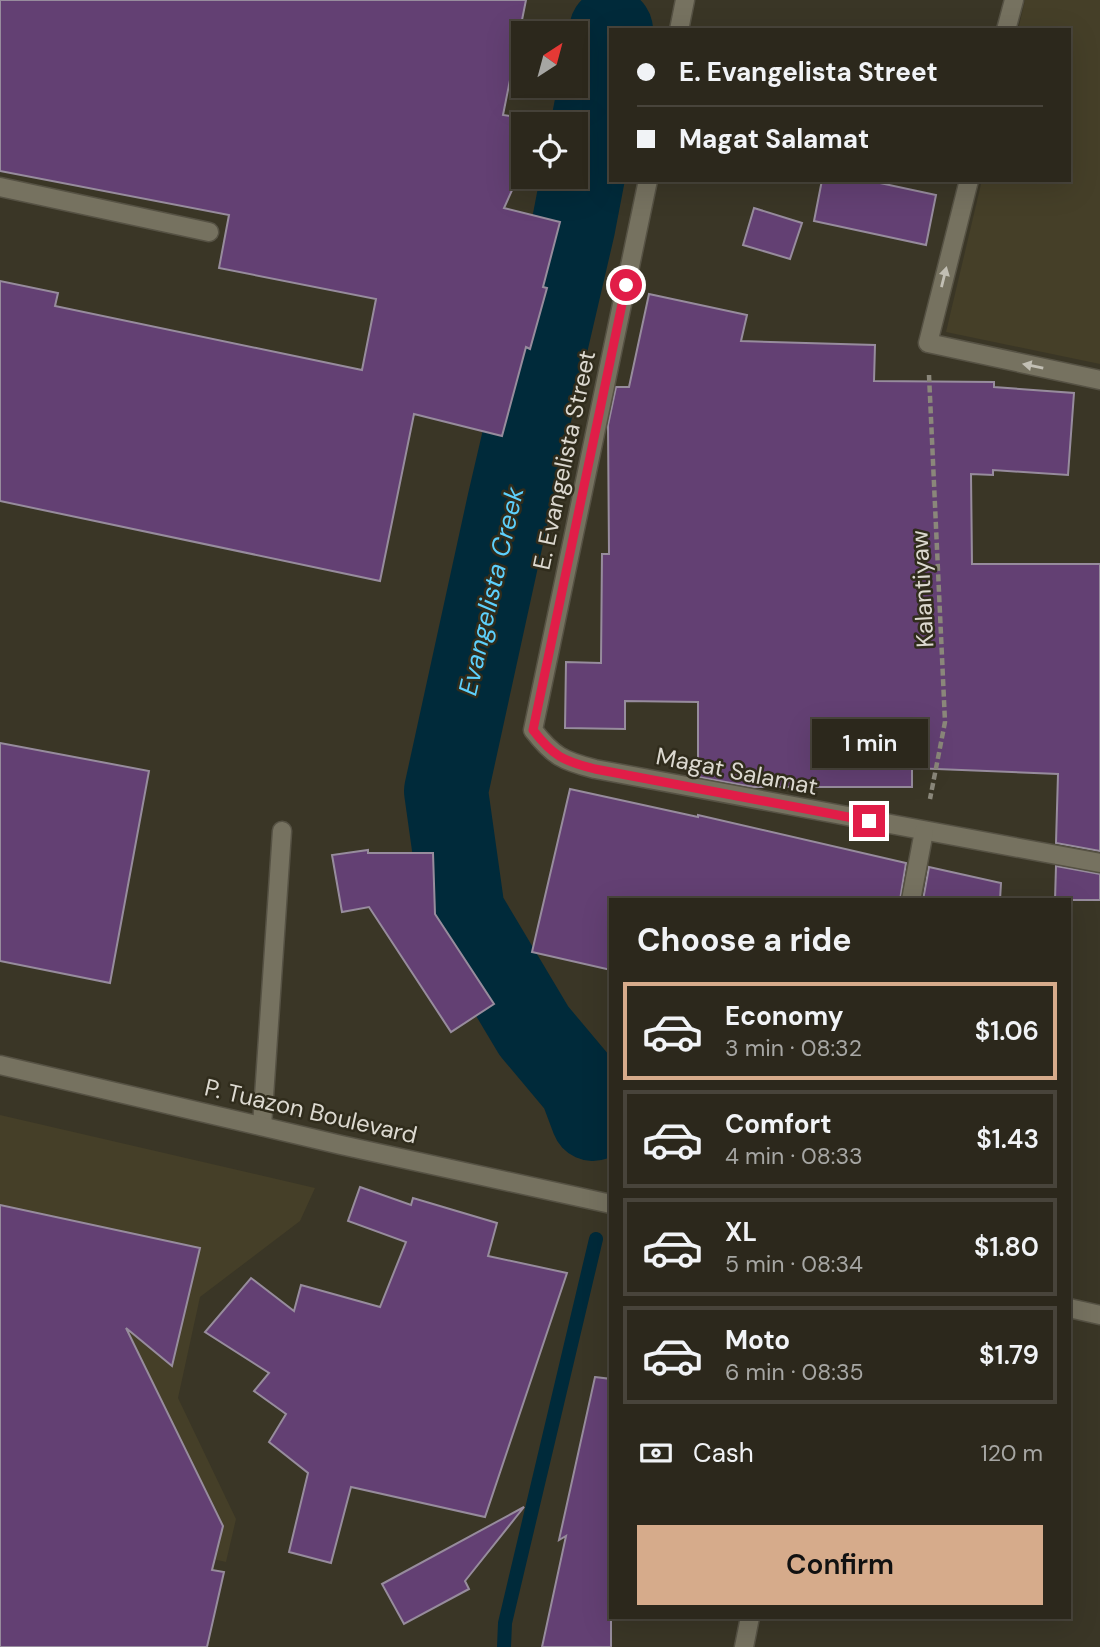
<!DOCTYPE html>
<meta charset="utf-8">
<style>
body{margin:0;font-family:"DM Sans",sans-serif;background:#343025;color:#f1f3f6;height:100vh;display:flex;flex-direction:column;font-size:26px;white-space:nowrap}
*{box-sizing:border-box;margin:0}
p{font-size:23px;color:#a6a6a3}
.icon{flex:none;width:38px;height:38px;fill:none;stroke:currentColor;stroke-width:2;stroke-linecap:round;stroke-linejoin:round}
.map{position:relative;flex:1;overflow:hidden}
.sheet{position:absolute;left:609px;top:898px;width:462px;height:721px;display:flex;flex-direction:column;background:#2c281c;border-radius:0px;box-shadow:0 7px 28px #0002,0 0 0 2px #48443b}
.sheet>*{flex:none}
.banner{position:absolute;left:609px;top:28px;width:462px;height:154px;border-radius:0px;box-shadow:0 7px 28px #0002,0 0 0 2px #48443b;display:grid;align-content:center;height:154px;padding:0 28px;background:#2c281c}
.needle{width:46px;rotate:36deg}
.fabs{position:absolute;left:511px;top:21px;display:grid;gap:14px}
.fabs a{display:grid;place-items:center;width:77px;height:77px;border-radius:0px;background:#2c281c;box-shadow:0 7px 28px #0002,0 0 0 2px #48443b;font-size:35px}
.end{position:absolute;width:32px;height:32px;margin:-16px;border:9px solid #e11d48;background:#fff;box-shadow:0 0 0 4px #fff}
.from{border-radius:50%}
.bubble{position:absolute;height:49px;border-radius:0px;background:#2c281c;box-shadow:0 7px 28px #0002,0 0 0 2px #48443b;font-size:23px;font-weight:600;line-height:49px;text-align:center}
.banner b{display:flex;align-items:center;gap:24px;height:66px;font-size:26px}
.banner b+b{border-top:2px solid #48443b}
.banner i{width:18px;height:18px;background:#f1f3f6}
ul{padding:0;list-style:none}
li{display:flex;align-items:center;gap:21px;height:98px;margin:0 14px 10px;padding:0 14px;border:4px solid #48443b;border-radius:0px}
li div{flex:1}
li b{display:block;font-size:26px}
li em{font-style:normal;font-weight:600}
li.active{border-color:#d6ab8b}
li>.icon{width:63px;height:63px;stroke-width:1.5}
h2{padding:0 28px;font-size:32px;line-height:84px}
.pay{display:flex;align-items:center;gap:18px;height:77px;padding:0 28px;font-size:26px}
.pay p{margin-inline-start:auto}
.cta{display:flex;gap:14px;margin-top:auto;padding:14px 28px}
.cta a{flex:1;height:80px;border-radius:0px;background:#d6ab8b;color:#111;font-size:28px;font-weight:600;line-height:80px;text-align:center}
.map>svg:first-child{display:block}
.built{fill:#453f28}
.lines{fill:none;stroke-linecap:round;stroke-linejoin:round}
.stream{stroke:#002a3a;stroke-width:14}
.river{stroke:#002a3a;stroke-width:84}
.building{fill:#634073;stroke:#978c9d;stroke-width:2}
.lane-casing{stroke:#565244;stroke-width:21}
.street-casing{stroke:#565244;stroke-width:21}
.secondary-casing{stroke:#565244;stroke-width:21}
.path{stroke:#8a877a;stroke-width:4.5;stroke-dasharray:7 3.5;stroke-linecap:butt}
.lane{stroke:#767260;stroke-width:18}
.street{stroke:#767260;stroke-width:18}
.secondary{stroke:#767260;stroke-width:18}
.oneway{fill:#c2bfb4}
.route{stroke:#e11d48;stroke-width:9}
.labels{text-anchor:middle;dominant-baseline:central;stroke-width:5;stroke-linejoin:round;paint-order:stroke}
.street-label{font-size:24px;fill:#dcd9d0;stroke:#302c1c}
.water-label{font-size:26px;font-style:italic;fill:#5dd0fc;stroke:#302c1c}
</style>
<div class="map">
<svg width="1100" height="1647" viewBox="0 0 1100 1647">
<rect width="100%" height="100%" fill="#3a3626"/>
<g class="built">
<polygon points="1025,0 1100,0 1100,364 946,332 982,180 1069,180 1069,30 1018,30"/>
<polygon points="0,1115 315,1188 300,1221 200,1297 178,1398 236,1519 226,1562 0,1511"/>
</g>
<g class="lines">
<polyline class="stream" points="504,1647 505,1623 596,1239"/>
<polyline class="river" points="593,1119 581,1087 534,1031 463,912 446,791 509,503 573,228 611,30"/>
</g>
<g class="building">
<polygon points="0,0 526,0 503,115 523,118 523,166 504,208 560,222 543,287 547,288 530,349 526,347 502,436 414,414 380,581 0,501 0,281 58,293 55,306 362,370 376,299 219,268 229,215 0,171"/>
<polygon points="822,180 866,180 936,195 926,245 814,221"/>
<polygon points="754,208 802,223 790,259 743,245"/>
<polygon points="649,294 747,315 741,341 875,345 874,381 994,382 994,387 1074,393 1068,475 993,470 993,475 971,474 972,564 1100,564 1100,851 1056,843 1058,774 912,768 912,787 753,787 698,777 698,702 625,701 625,729 565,728 566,662 601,663 602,554 609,554 608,425 616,387 629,387"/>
<polygon points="0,743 149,771 110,983 0,961"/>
<polygon points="570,789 698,817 698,815 906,863 900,900 611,900 611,970 532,952"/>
<polygon points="368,850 368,853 433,853 435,914 494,1004 451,1032 369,907 342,912 332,855"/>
<polygon points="1056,866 1100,874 1100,900 1055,900"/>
<polygon points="929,867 1001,883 1000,900 923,900"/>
<polygon points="360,1187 411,1205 413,1198 497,1223 488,1256 567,1273 485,1517 351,1487 331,1563 289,1552 308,1473 269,1442 286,1414 254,1391 269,1373 205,1332 251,1278 294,1311 301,1285 380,1307 406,1242 348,1221"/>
<polygon points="0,1205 200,1248 172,1366 126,1328 223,1526 212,1570 224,1572 207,1647 0,1647"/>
<polygon points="595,1377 611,1379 611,1647 542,1647 566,1536 559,1540"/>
<polygon points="524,1507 465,1581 469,1589 404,1624 382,1584"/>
</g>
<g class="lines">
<defs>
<g id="lane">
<polyline points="0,187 209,232"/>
<polyline points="262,1126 282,831"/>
</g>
<g id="street">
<polyline points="679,30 685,0"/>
<polyline points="1006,30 1014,0"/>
<path d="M 648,180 L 533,730 C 553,756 563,761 595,769 L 1100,863"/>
<polyline points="969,180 928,343 1100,380"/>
<polyline points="911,900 924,831"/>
</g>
<g id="secondary">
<polyline points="0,1065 341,1145 611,1204"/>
<polyline points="1069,1308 1100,1315"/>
<polyline points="744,1647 750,1617"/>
</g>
</defs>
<use href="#lane" class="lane-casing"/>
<use href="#street" class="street-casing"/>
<use href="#secondary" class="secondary-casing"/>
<polyline class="path" points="929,375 945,722 930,799"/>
<use href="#lane" class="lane"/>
<use href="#street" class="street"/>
<use href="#secondary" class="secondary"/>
</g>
<defs><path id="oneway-solid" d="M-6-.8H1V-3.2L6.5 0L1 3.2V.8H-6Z" transform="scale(1.75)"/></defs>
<g class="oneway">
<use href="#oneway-solid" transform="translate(944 277) rotate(-76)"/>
<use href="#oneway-solid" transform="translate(1033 366) rotate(-168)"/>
</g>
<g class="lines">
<path class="route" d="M 626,285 L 533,730 C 553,756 563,761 595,769 L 869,821"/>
</g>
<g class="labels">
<g class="street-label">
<text transform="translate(564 460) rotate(-78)">E. Evangelista Street</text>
<text transform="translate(922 589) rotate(-93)">Kalantiyaw</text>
<text transform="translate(737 771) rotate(11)">Magat Salamat</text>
<text transform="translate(311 1111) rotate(13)">P. Tuazon Boulevard</text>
</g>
<g class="water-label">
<text transform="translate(491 591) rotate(-77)">Evangelista Creek</text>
</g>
</g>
</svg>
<div class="fabs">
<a><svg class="needle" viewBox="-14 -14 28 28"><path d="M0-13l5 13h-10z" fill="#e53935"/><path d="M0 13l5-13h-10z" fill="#a6a6a3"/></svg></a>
<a><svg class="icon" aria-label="locate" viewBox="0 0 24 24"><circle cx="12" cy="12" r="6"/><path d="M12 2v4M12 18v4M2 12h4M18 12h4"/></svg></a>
</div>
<i class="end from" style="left:626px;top:285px"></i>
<i class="end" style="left:869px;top:821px"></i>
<div class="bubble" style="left:812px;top:719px;width:116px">1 min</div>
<div class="banner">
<b><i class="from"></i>E. Evangelista Street</b>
<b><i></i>Magat Salamat</b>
</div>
<section class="sheet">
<h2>Choose a ride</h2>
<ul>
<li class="active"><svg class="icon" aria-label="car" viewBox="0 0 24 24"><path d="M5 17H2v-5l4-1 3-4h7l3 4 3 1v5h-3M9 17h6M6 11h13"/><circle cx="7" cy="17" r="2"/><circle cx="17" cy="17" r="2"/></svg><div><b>Economy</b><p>3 min · 08:32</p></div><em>$1.06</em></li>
<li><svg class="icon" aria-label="car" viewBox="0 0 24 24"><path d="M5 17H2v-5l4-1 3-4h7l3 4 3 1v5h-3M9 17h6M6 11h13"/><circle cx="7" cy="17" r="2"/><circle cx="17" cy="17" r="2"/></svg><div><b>Comfort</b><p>4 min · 08:33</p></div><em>$1.43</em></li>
<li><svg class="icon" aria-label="car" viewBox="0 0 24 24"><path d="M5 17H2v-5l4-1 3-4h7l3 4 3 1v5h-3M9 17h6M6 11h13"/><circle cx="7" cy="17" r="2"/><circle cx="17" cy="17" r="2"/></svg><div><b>XL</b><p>5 min · 08:34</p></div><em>$1.80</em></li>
<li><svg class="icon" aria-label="car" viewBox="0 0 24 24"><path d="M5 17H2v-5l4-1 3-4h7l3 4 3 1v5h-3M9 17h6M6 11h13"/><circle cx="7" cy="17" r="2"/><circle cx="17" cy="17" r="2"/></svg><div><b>Moto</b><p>6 min · 08:35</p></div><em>$1.79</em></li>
</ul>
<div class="pay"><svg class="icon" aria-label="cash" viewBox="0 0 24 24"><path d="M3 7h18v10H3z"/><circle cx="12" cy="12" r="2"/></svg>Cash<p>120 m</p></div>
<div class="cta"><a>Confirm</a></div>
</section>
</div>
